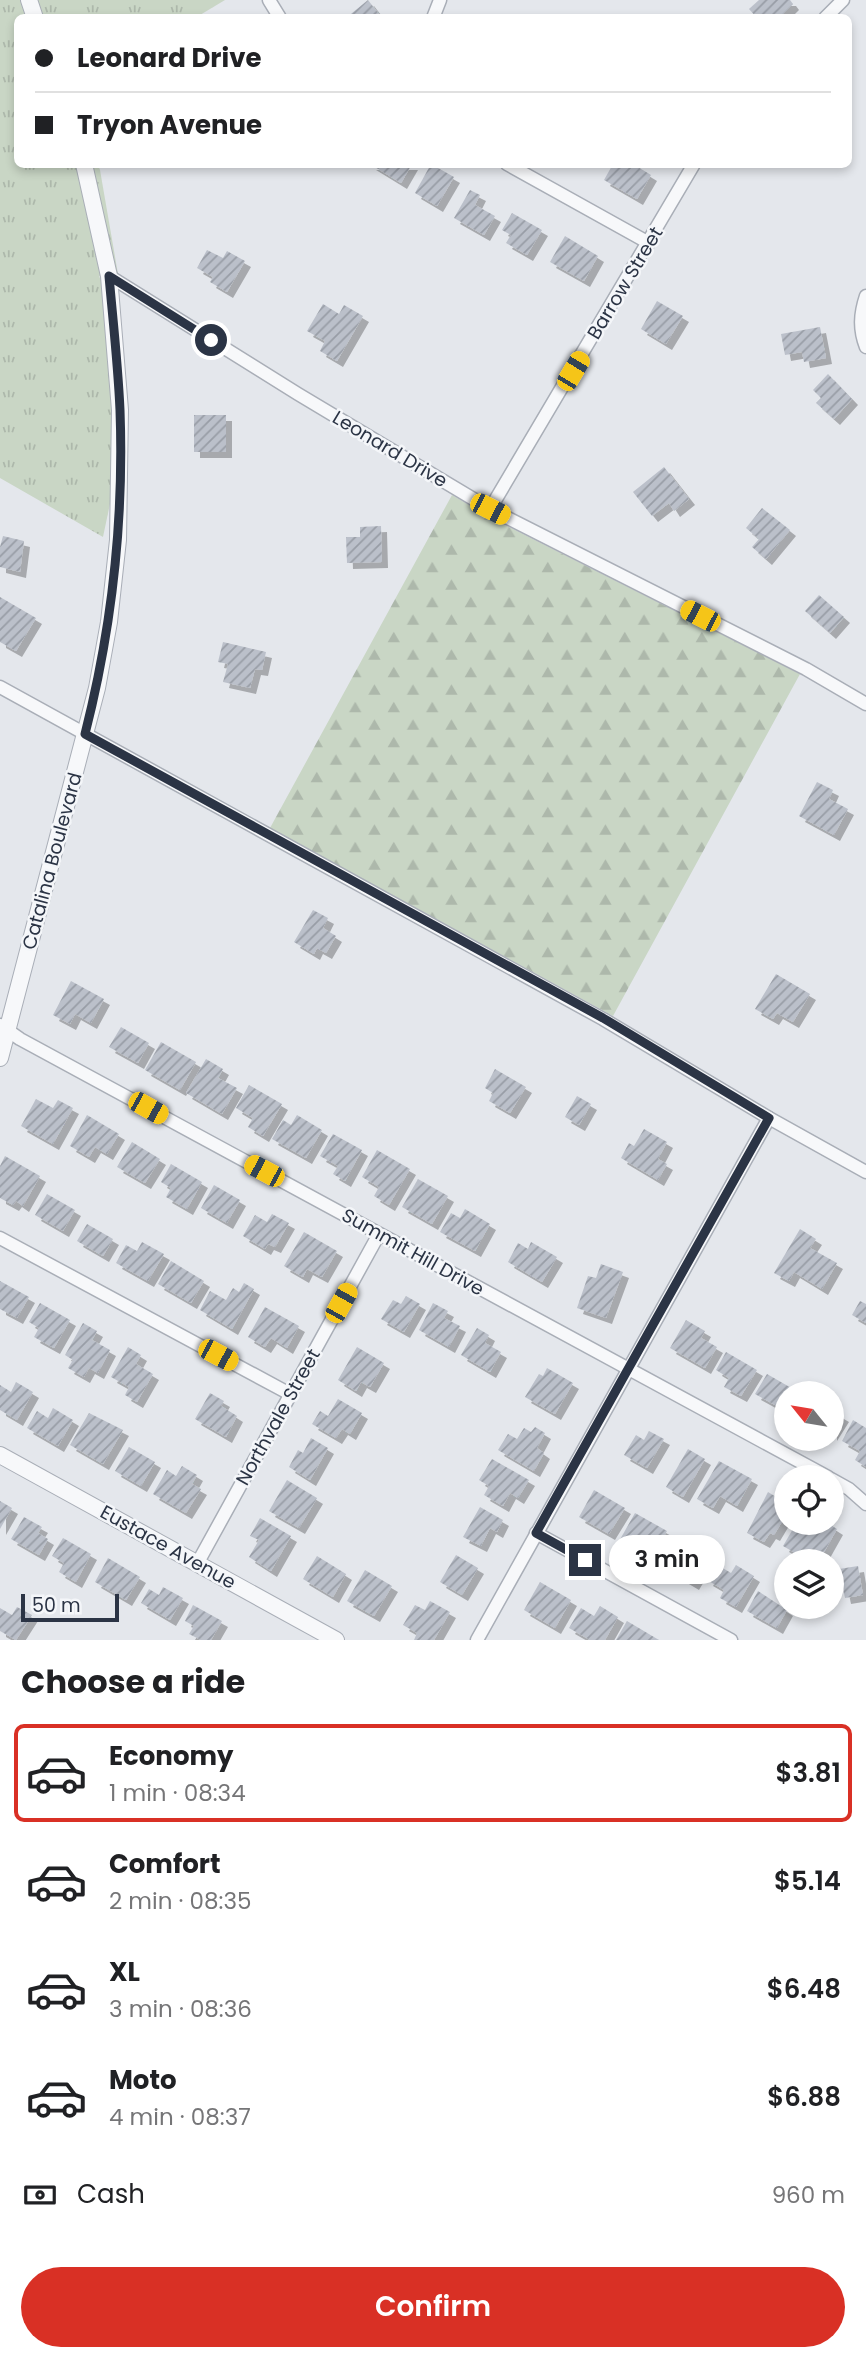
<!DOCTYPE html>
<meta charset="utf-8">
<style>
body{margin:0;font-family:Poppins,sans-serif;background:#f2f2f2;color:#202124;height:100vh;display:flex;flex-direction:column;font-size:26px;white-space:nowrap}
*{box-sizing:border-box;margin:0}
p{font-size:23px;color:#757577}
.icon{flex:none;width:38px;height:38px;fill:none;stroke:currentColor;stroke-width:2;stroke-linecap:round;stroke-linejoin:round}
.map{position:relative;height:1640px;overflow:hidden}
.sheet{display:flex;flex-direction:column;background:#fff;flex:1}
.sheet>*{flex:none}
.guide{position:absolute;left:14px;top:14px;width:838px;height:154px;border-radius:10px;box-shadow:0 4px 10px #0003;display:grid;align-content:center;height:154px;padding:0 21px;background:#fff}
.needle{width:46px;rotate:300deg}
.controls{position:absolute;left:774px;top:1381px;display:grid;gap:14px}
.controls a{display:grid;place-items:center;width:70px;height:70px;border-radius:50%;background:#fff;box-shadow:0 4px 10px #0003;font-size:35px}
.scale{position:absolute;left:21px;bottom:18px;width:98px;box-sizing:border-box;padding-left:7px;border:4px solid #2b3445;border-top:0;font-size:19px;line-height:24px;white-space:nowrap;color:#2b3445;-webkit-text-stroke:5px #f4f6f9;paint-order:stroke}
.end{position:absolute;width:32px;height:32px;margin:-16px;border:9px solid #2b3445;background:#fff;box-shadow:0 0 0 4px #fff}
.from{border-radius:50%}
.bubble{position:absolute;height:49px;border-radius:24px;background:#fff;box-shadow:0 4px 10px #0003;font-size:23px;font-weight:600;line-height:49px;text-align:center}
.car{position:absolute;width:21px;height:42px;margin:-21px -10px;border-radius:9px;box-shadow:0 0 5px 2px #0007;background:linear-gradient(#f5c518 24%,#345 0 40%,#f5c518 0 76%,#345 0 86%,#f5c518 0)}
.guide b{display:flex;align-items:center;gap:24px;height:66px;font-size:26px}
.guide b+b{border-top:2px solid #e0e0e0}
.guide i{width:18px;height:18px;background:#202124}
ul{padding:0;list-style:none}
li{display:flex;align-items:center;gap:21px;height:98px;margin:0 14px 10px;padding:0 7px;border:4px solid transparent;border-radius:10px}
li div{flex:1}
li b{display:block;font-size:26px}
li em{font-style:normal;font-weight:600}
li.current{border-color:#d93025}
li>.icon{width:63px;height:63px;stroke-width:1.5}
h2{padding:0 21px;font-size:32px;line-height:84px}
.pay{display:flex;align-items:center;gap:18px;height:77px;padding:0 21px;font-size:26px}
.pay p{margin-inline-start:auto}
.primary-button{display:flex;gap:14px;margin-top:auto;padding:14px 21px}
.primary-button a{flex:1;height:80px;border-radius:42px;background:#d93025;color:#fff;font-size:28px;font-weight:600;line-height:80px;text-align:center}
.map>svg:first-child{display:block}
.grass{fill:url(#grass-tufts)}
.forest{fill:url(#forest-firs)}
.building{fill:url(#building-hatch);filter:url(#shadow)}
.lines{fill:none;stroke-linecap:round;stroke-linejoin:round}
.minor-casing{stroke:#a9aeb7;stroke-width:15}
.tertiary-casing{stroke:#a9aeb7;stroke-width:18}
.minor{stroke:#f7f8fa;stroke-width:12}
.tertiary{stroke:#f7f8fa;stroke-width:16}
.route{stroke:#2b3445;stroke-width:9}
.labels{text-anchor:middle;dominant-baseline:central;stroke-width:5;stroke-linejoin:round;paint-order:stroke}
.street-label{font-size:19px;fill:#2b3445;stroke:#f4f6f9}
</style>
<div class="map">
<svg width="866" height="1640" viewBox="0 0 866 1640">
<defs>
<pattern id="grass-tufts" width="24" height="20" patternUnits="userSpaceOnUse" patternTransform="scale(1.75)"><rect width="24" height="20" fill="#c9d6c5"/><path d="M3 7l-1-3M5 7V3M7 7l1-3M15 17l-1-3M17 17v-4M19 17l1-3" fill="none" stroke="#adb8ab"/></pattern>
<pattern id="forest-firs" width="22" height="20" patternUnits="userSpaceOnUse" patternTransform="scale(1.75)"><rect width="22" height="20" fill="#c9d6c5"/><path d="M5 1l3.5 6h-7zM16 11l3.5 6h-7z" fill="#adb8ab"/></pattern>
<pattern id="building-hatch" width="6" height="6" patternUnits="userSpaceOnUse" patternTransform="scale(1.75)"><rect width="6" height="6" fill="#bbc0ca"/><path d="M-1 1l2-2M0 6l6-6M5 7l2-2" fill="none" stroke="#989da6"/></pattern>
<filter id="shadow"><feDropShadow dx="6" dy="6" stdDeviation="0" flood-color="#0004"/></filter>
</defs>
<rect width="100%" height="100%" fill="#e4e7ec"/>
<g class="grass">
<polygon points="0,0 21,0 27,17 18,18 18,164 77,165 101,274 99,277 102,279 113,410 111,499 103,537 0,478"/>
<polygon points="37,0 225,0 195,18 43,17"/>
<polygon points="92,165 98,165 100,170 118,274 116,273"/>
</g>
<polygon class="forest" points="452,495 493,519 800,674 613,1016 270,828"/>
<g class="building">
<polygon points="368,0 382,18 346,18"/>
<polygon points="759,0 790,0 793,4 779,18 757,18 749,9"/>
<polygon points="370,164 412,164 401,183"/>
<polygon points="431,164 454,177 437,206 415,193"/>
<polygon points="613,164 633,164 651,175 637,199 604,180"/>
<polygon points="470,190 480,195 475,205 495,216 484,235 454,218"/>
<polygon points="512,213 542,230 527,255 506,243 511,235 502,230"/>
<polygon points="565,236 598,256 584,281 550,262"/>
<polygon points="207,250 223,258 227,251 245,261 227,292 210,282 213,277 197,268"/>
<polygon points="657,301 683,316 666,344 641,329"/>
<polygon points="323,304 339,314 344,305 363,316 337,361 320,351 325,341 307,331"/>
<polygon points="820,327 826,358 804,362 802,352 785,355 781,334"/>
<polygon points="828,374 852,399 834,419 816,403 821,398 813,390"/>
<rect x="194" y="415" width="32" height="37"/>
<polygon points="664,467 689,499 674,511 669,503 652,516 633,492"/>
<polygon points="762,508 790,530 766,559 752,547 759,539 746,528"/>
<polygon points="381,526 382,562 347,563 346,537 360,537 360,527"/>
<polygon points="3,536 24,541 20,572 0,567 0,547"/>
<polygon points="819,595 844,617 830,633 805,611"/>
<polygon points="0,597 36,618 16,651 0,642"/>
<polygon points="223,642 266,652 262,670 255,669 250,688 223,682 228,664 218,662"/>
<polygon points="817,782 833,790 829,799 848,809 834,835 799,816"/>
<polygon points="313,910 328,918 323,928 336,936 326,953 317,948 314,954 294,942"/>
<polygon points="776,974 810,994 793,1022 777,1013 773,1019 755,1009"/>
<polygon points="71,981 104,999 91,1023 75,1014 70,1024 53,1015"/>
<polygon points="121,1027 149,1043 138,1063 109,1047"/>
<polygon points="161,1042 196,1062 180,1090 145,1070"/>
<polygon points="206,1059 223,1069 218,1078 237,1088 222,1114 186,1093"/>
<polygon points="495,1069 526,1087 510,1113 489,1101 493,1093 485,1088"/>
<polygon points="249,1085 282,1104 263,1136 248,1127 253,1118 236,1108"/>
<polygon points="577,1096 591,1104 579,1125 565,1117"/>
<polygon points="36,1099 53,1108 58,1100 73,1108 53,1144 21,1126"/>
<polygon points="87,1115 119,1134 107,1154 95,1147 89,1157 70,1146"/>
<polygon points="297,1115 322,1130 306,1158 272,1139 283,1120 291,1125"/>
<polygon points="644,1129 667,1142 658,1159 667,1164 658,1180 621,1158 629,1143 634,1146"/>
<polygon points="333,1134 362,1150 345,1181 333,1174 338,1166 320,1156"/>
<polygon points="132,1142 160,1159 145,1183 117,1167"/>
<polygon points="377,1150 410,1169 389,1205 374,1196 379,1187 362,1177"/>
<polygon points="5,1156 40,1176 23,1206 16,1201 13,1205 0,1198 0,1166"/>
<polygon points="171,1164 202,1182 187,1209 166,1197 171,1188 161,1182"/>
<polygon points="418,1179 448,1196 432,1224 402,1207"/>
<polygon points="214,1185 240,1200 227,1223 201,1208"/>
<polygon points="47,1194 75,1210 63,1231 35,1215"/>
<polygon points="465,1209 490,1224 475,1251 440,1232 451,1213 460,1218"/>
<polygon points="272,1214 289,1223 275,1247 268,1244 265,1249 243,1236 255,1215 267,1222"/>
<polygon points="87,1224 113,1239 103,1256 77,1241"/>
<polygon points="800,1229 816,1239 810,1248 837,1263 822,1289 794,1272 789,1281 774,1273"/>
<polygon points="304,1232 337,1251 322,1277 307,1269 303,1277 284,1266"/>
<polygon points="142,1242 164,1254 148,1281 116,1263 126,1245 137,1251"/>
<polygon points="531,1242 557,1257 542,1282 508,1262 518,1243 528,1249"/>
<polygon points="171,1261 204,1281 191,1303 158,1284"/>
<polygon points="601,1264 623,1272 606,1318 577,1308 588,1276 596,1278"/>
<polygon points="0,1281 29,1297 17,1318 0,1309"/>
<polygon points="244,1283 254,1289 232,1329 200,1310 210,1291 226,1300 233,1288 239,1292"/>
<polygon points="406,1296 420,1304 404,1332 381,1319 393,1300 401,1304"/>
<polygon points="860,1301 866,1304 866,1323 852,1315"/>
<polygon points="40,1303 70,1320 54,1348 34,1337 39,1328 29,1322"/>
<polygon points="433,1303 448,1311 444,1318 460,1326 449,1347 419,1330"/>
<polygon points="265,1307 299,1326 287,1348 271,1338 265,1347 248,1337"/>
<polygon points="686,1320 705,1331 701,1338 717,1347 705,1368 670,1348"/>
<polygon points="83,1323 97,1331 92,1340 110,1350 98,1373 89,1368 84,1377 68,1368 73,1360 65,1355"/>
<polygon points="477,1328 489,1335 485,1343 501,1352 490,1372 461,1355"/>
<polygon points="128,1347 141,1355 136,1364 153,1374 137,1402 125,1395 129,1387 111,1377"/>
<polygon points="357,1347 384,1363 370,1387 361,1382 356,1391 338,1380"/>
<polygon points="726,1352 757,1370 741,1396 724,1387 729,1378 716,1370"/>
<polygon points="547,1368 573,1383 555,1414 525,1397 539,1374 543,1376"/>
<polygon points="767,1374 800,1393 786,1393 786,1411 755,1394"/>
<polygon points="16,1382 33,1392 17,1420 0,1410 0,1385 11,1392"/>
<polygon points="210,1393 224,1401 221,1406 237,1416 226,1437 195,1419"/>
<polygon points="338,1399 362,1413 350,1434 342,1429 336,1438 312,1424 320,1411 328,1416"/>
<polygon points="53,1408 73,1420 58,1446 27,1428 37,1411 48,1418"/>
<polygon points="831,1409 843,1416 831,1435"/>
<polygon points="89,1413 123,1430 103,1464 70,1445"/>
<polygon points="853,1420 866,1428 866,1467 855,1460 860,1451 842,1441"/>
<polygon points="535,1427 545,1433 537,1448 544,1453 534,1471 498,1450 508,1434 517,1439 524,1428 531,1432"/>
<polygon points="649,1431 664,1439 647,1468 624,1455 636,1435 644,1440"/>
<polygon points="311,1438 328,1448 310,1480 289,1467 298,1450 303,1453"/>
<polygon points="129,1447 155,1462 141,1486 115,1471"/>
<polygon points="688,1449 705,1459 683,1497 666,1487"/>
<polygon points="492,1459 529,1480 518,1498 510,1493 503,1506 484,1495 489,1486 479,1480"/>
<polygon points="719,1461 752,1479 737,1506 720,1496 713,1508 697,1499"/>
<polygon points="182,1466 197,1475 192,1484 201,1489 186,1513 153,1494 167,1470 176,1476"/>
<polygon points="287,1480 317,1498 299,1528 269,1511"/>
<polygon points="594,1490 625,1508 609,1534 579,1517"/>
<polygon points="768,1492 786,1503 786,1515 774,1535 770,1533 764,1542 747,1533"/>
<polygon points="0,1501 12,1508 0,1529"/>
<polygon points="480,1507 503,1520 497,1532 490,1528 481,1546 463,1537"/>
<polygon points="635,1513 667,1531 655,1552 645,1546 640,1555 618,1543"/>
<polygon points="24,1517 42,1527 38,1533 48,1539 39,1555 11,1539"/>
<polygon points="260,1518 291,1536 271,1571 249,1557 259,1540 250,1536"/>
<polygon points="797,1522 803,1522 815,1529 818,1522 826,1522 837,1529 819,1561 809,1561 783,1546"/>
<polygon points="63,1538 91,1554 76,1582 59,1572 64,1563 52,1556"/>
<polygon points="677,1538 694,1548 689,1555 705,1564 693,1584 661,1565"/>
<polygon points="456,1555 478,1568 462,1595 440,1582"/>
<polygon points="317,1556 346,1574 333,1597 303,1579"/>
<polygon points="108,1558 140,1577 126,1600 95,1582"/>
<polygon points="716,1564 731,1573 736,1565 754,1576 736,1607 720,1598 724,1590 707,1580"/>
<polygon points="858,1566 863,1595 845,1598 839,1569"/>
<polygon points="365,1570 392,1586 374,1616 347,1601"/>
<polygon points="540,1582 571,1600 555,1628 524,1610"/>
<polygon points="163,1587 183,1598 170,1620 141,1603 149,1589 159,1595"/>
<polygon points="758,1591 787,1610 777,1628 747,1611"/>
<polygon points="430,1601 450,1612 434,1640 414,1640 417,1633 403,1625 415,1605 425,1610"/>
<polygon points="193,1605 222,1621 211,1640 201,1640 189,1634 194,1626 185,1621"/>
<polygon points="600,1606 618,1617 605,1640 590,1640 569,1628 581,1608 594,1616"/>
<polygon points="17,1607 32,1615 16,1640 0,1631 0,1608 12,1615"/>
<polygon points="627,1621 659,1640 616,1640"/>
</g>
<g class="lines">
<defs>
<g id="minor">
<polyline points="269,0 280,18"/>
<polyline points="433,18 440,0"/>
<polyline points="825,18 843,0"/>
<polyline points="507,164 649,243"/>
<polyline points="109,276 298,394 490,509 806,669 866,704"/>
<path d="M 866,296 C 860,314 859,329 866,347"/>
<polyline points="490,509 694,164"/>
<polyline points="0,687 603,1019 769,1118 866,1172"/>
<polyline points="0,1025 20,1039 828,1477"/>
<polyline points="0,1238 290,1394"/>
<polyline points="831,1479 849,1489 866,1504"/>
<polyline points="536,1533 731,1640"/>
<polyline points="197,1564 379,1234"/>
<polyline points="477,1640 769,1118"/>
</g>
<g id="tertiary">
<polyline points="29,0 35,18"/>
<polyline points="0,1058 97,688 109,622 118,540 120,410 109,276 84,164"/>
<polyline points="0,1455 336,1640"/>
</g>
</defs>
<use href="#minor" class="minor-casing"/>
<use href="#tertiary" class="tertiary-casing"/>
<use href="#minor" class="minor"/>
<use href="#tertiary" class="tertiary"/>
</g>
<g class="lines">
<path class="route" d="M 211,340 L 109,276 C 113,321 118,365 120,410 C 124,519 112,628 85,734 L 603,1018 L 769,1118 L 536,1533 L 585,1560"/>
</g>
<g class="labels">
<g class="street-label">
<text transform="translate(625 283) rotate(-59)">Barrow Street</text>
<text transform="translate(390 449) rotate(31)">Leonard Drive</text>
<text transform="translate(52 861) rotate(-75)">Catalina Boulevard</text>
<text transform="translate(413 1252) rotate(29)">Summit Hill Drive</text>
<text transform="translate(278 1417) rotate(-61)">Northvale Street</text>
<text transform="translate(168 1547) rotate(29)">Eustace Avenue</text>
</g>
</g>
</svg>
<div class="controls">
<a><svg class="needle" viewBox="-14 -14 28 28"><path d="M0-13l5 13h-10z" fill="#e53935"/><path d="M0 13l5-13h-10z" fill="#757577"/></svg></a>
<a><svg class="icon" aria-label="locate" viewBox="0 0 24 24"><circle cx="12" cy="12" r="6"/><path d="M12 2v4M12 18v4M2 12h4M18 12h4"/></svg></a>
<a><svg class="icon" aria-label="layers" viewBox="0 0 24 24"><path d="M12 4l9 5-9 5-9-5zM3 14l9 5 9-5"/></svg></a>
</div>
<div class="scale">50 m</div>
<i class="end from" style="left:211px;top:340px"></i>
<i class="end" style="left:585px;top:1560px"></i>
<div class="bubble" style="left:609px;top:1535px;width:116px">3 min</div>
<i class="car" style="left:573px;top:371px;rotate:31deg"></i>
<i class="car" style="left:490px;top:509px;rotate:117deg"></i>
<i class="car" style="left:700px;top:616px;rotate:297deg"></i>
<i class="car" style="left:148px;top:1108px;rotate:119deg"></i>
<i class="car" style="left:264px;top:1171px;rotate:298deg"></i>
<i class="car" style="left:341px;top:1303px;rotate:29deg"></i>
<i class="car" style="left:218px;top:1355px;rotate:118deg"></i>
<div class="guide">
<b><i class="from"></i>Leonard Drive</b>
<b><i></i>Tryon Avenue</b>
</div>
</div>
<section class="sheet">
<h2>Choose a ride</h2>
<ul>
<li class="current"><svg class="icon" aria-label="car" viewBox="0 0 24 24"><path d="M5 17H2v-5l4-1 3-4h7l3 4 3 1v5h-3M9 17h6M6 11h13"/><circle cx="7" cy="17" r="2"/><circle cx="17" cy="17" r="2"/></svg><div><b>Economy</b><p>1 min · 08:34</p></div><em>$3.81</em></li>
<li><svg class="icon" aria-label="car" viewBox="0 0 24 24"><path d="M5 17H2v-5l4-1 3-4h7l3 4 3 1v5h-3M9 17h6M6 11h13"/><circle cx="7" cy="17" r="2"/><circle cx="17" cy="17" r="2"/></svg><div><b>Comfort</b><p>2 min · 08:35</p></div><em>$5.14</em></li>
<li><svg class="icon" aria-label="car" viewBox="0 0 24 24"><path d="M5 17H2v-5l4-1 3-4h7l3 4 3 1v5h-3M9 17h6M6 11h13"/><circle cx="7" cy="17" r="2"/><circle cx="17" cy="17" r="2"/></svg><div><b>XL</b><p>3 min · 08:36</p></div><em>$6.48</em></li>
<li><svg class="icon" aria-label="car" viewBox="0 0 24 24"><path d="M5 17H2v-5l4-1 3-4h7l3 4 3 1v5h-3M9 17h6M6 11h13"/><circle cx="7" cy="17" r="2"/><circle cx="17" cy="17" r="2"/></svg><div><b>Moto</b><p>4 min · 08:37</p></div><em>$6.88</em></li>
</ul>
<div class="pay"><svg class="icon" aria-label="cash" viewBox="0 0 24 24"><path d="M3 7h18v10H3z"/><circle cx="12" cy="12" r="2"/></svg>Cash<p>960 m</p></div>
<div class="primary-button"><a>Confirm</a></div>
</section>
